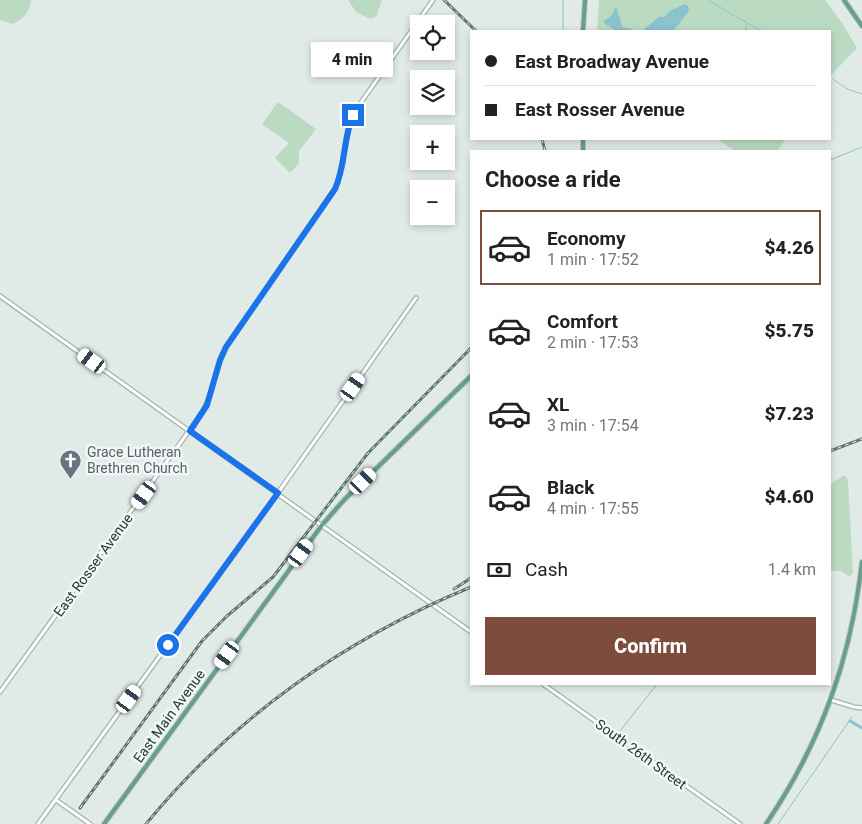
<!DOCTYPE html>
<meta charset="utf-8">
<style>
body{margin:0;font-family:Roboto,sans-serif;background:#f2f2f2;color:#222;height:100vh;display:flex;flex-direction:column;font-size:19px;white-space:nowrap}
*{box-sizing:border-box;margin:0}
p{font-size:16px;color:#767676}
.icon{flex:none;width:28px;height:28px;fill:none;stroke:currentColor;stroke-width:2;stroke-linecap:round;stroke-linejoin:round}
.map{position:relative;flex:1;overflow:hidden}
.sheet{position:absolute;left:470px;top:150px;width:361px;height:535px;display:flex;flex-direction:column;background:#fff;border-radius:0px;box-shadow:0 2px 8px #0003}
.sheet>*{flex:none}
.guide{position:absolute;left:470px;top:30px;width:361px;height:110px;border-radius:0px;box-shadow:0 2px 8px #0003;display:grid;align-content:center;height:110px;padding:0 15px;background:#fff}
.tools{position:absolute;left:410px;top:15px;display:grid;gap:10px}
.tools a{display:grid;place-items:center;width:45px;height:45px;border-radius:0px;background:#fff;box-shadow:0 2px 8px #0003;font-size:25px}
.end{position:absolute;width:22px;height:22px;margin:-11px;border:6px solid #1a73e8;background:#fff;box-shadow:0 0 0 2px #fff}
.from{border-radius:50%}
.bubble{position:absolute;height:35px;border-radius:0px;background:#fff;box-shadow:0 2px 8px #0003;font-size:16px;font-weight:800;line-height:35px;text-align:center}
.car{position:absolute;width:15px;height:30px;margin:-15px -8px;border-radius:6px;box-shadow:0 0 4px 1px #0007;background:linear-gradient(#fff 24%,#345 0 40%,#fff 0 76%,#345 0 86%,#fff 0)}
.guide b{display:flex;align-items:center;gap:18px;height:48px;font-size:19px}
.guide b+b{border-top:1px solid #e0e0e0}
.guide i{width:12px;height:12px;background:#222}
ul{padding:0;list-style:none}
li{display:flex;align-items:center;gap:15px;height:75px;margin:0 10px 8px;padding:0 5px;border:2px solid transparent;border-radius:0px}
li div{flex:1}
li b{display:block;font-size:19px}
li em{font-style:normal;font-weight:800}
li.on{border-color:#7d4c3c}
li>.icon{width:45px;height:45px;stroke-width:1.5}
h2{padding:0 15px;font-size:22px;line-height:60px}
.pay{display:flex;align-items:center;gap:12px;height:55px;padding:0 15px;font-size:19px}
.pay p{margin-inline-start:auto}
.cta{display:flex;gap:10px;margin-top:auto;padding:10px 15px}
.cta a{flex:1;height:58px;border-radius:0px;background:#7d4c3c;color:#fff;font-size:20px;font-weight:800;line-height:58px;text-align:center}
.map>svg:first-child{display:block}
.green{fill:#badbc2}
.water{fill:#8ac3ce}
.lines{fill:none;stroke-linecap:round;stroke-linejoin:round}
.stream{stroke:#8ac3ce;stroke-width:1}
.canal{stroke:#8ac3ce;stroke-width:3}
.minor-casing{stroke:#a3b2ad;stroke-width:5.5}
.major-casing{stroke:#bcc4c2;stroke-width:6}
.minor{stroke:#fff;stroke-width:3}
.major{stroke:#669e90;stroke-width:4}
.rail-casing{stroke:#5c766f;stroke-width:3}
.rail{stroke:#f0f7f4;stroke-width:1;stroke-dasharray:4;stroke-linecap:butt}
.route{stroke:#1a73e8;stroke-width:6}
.labels{text-anchor:middle;dominant-baseline:central;stroke-width:5;stroke-linejoin:round;paint-order:stroke}
.worship-label{font-size:14px;fill:#5b616d;stroke:#f0f7f4;text-anchor:start}
.street-label{font-size:14px;fill:#213a33;stroke:#f0f7f4}
</style>
<div class="map">
<svg width="862" height="824" viewBox="0 0 862 824">
<rect width="100%" height="100%" fill="#e0eae6"/>
<g class="green">
<path d="M 0,0 L 31,0 C 31,11 22,20 13,24 L 0,20 Z"/>
<polygon points="348,0 382,0 376,17 370,19 356,12"/>
<polygon points="599,0 825,0 842,23 857,48 830,76 830,31 597,31"/>
<polygon points="278,102 316,129 299,151 299,163 290,173 275,158 289,143 262,124"/>
<polygon points="717,139 786,139 777,151 735,151"/>
<polygon points="843,476 846,476 848,481 853,573 850,577 841,571 830,571 830,484"/>
</g>
<g class="water">
<polygon points="685,4 688,6 689,11 673,31 645,31 644,29 659,17 664,17 670,11"/>
<polygon points="616,7 622,25 622,27 639,31 616,31 604,23 604,21 611,16"/>
</g>
<g class="lines">
<g class="stream">
<polyline points="563,0 563,31"/>
<path d="M 708,0 C 726,11 743,21 762,31"/>
<polyline points="746,31 746,25"/>
<polyline points="833,79 847,89 862,94"/>
<polyline points="830,160 862,147"/>
<polyline points="620,731 657,684"/>
<polyline points="778,824 852,717"/>
</g>
<polyline class="canal" points="850,721 862,728"/>
<defs>
<g id="minor">
<polyline points="0,296 471,632"/>
<polyline points="543,684 740,824"/>
<path d="M 0,692 L 202,413 C 214,392 215,368 226,347 L 335,189 C 346,164 342,135 355,111 L 433,0"/>
<polyline points="831,700 854,707 862,708"/>
<polyline points="56,800 90,824"/>
<polyline points="38,824 275,497 416,298"/>
</g>
<g id="major">
<polyline points="844,0 862,26"/>
<polyline points="583,31 585,0"/>
<polyline points="583,151 583,139"/>
<polyline points="104,824 322,525 344,500 471,376"/>
<path d="M 766,824 C 821,743 851,659 862,562"/>
</g>
</defs>
<use href="#minor" class="minor-casing"/>
<use href="#major" class="major-casing"/>
<use href="#minor" class="minor"/>
<use href="#major" class="major"/>
<defs>
<g id="rail">
<polyline points="444,0 476,31"/>
<polyline points="542,139 545,151"/>
<polyline points="830,451 862,439"/>
<polyline points="454,589 471,578"/>
<polyline points="80,808 202,641 227,616 273,577 368,453 471,348"/>
<path d="M 146,824 C 233,718 345,639 471,587"/>
</g>
</defs>
<use href="#rail" class="rail-casing"/>
<use href="#rail" class="rail"/>
</g>
<g class="lines">
<path class="route" d="M 168,645 L 278,493 L 190,431 L 207,405 L 220,360 L 226,347 L 335,189 C 346,165 343,139 353,115"/>
</g>
<defs>
<symbol id="church-pin" viewBox="-11 -11 22 30"><path d="M0 17L-7.5 6A9.5 9.5 0 1 1 7.5 6Z" fill="#6b7280" stroke="#f0f7f4"/><path d="M-1.2-6h2.4v3.5h3.3v2.4h-3.3V6h-2.4V-.1h-3.3v-2.4h3.3Z" fill="#fff"/></symbol>
</defs>
<g fill-rule="evenodd">
<use href="#church-pin" x="58" y="448" width="25" height="34"/>
</g>
<g class="labels">
<g class="worship-label">
<text x="87" y="452">Grace Lutheran<tspan x="87" dy="16">Brethren Church</tspan></text>
</g>
<g class="street-label">
<text transform="translate(93 565) rotate(-54)">East Rosser Avenue</text>
<text transform="translate(169 716) rotate(-54)">East Main Avenue</text>
<text transform="translate(641 754) rotate(36)">South 26th Street</text>
</g>
</g>
</svg>
<div class="tools">
<a><svg class="icon" aria-label="locate" viewBox="0 0 24 24"><circle cx="12" cy="12" r="6"/><path d="M12 2v4M12 18v4M2 12h4M18 12h4"/></svg></a>
<a><svg class="icon" aria-label="layers" viewBox="0 0 24 24"><path d="M12 4l9 5-9 5-9-5zM3 14l9 5 9-5"/></svg></a>
<a>+</a>
<a>−</a>
</div>
<i class="end from" style="left:168px;top:645px"></i>
<i class="end" style="left:353px;top:115px"></i>
<div class="bubble" style="left:311px;top:42px;width:82px">4 min</div>
<i class="car" style="left:92px;top:361px;rotate:306deg"></i>
<i class="car" style="left:353px;top:387px;rotate:35deg"></i>
<i class="car" style="left:363px;top:481px;rotate:46deg"></i>
<i class="car" style="left:144px;top:495px;rotate:216deg"></i>
<i class="car" style="left:301px;top:553px;rotate:36deg"></i>
<i class="car" style="left:227px;top:655px;rotate:216deg"></i>
<i class="car" style="left:129px;top:699px;rotate:36deg"></i>
<div class="guide">
<b><i class="from"></i>East Broadway Avenue</b>
<b><i></i>East Rosser Avenue</b>
</div>
<section class="sheet">
<h2>Choose a ride</h2>
<ul>
<li class="on"><svg class="icon" aria-label="car" viewBox="0 0 24 24"><path d="M5 17H2v-5l4-1 3-4h7l3 4 3 1v5h-3M9 17h6M6 11h13"/><circle cx="7" cy="17" r="2"/><circle cx="17" cy="17" r="2"/></svg><div><b>Economy</b><p>1 min · 17:52</p></div><em>$4.26</em></li>
<li><svg class="icon" aria-label="car" viewBox="0 0 24 24"><path d="M5 17H2v-5l4-1 3-4h7l3 4 3 1v5h-3M9 17h6M6 11h13"/><circle cx="7" cy="17" r="2"/><circle cx="17" cy="17" r="2"/></svg><div><b>Comfort</b><p>2 min · 17:53</p></div><em>$5.75</em></li>
<li><svg class="icon" aria-label="car" viewBox="0 0 24 24"><path d="M5 17H2v-5l4-1 3-4h7l3 4 3 1v5h-3M9 17h6M6 11h13"/><circle cx="7" cy="17" r="2"/><circle cx="17" cy="17" r="2"/></svg><div><b>XL</b><p>3 min · 17:54</p></div><em>$7.23</em></li>
<li><svg class="icon" aria-label="car" viewBox="0 0 24 24"><path d="M5 17H2v-5l4-1 3-4h7l3 4 3 1v5h-3M9 17h6M6 11h13"/><circle cx="7" cy="17" r="2"/><circle cx="17" cy="17" r="2"/></svg><div><b>Black</b><p>4 min · 17:55</p></div><em>$4.60</em></li>
</ul>
<div class="pay"><svg class="icon" aria-label="cash" viewBox="0 0 24 24"><path d="M3 7h18v10H3z"/><circle cx="12" cy="12" r="2"/></svg>Cash<p>1.4 km</p></div>
<div class="cta"><a>Confirm</a></div>
</section>
</div>
